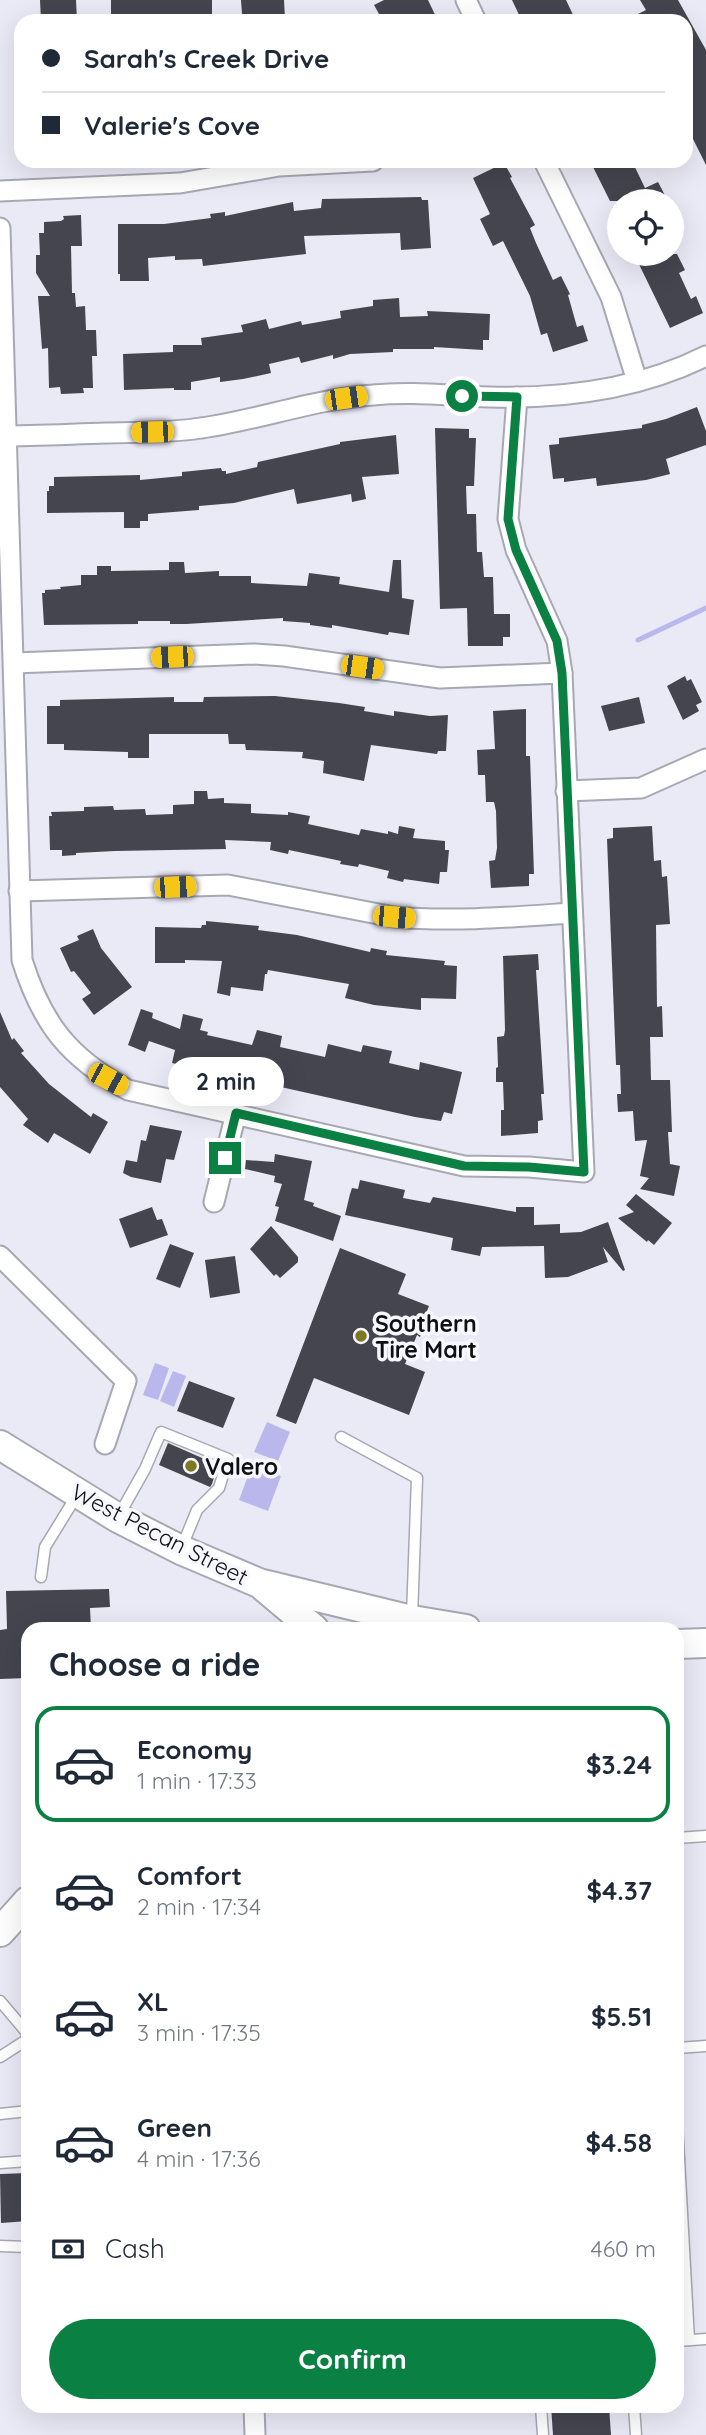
<!DOCTYPE html>
<meta charset="utf-8">
<style>
body{margin:0;font-family:Quicksand,sans-serif;background:#f6f6f7;color:#1f2937;height:100vh;display:flex;flex-direction:column;font-size:26px;white-space:nowrap}
*{box-sizing:border-box;margin:0}
p{font-size:23px;color:#747a83}
.icon{flex:none;width:38px;height:38px;fill:none;stroke:currentColor;stroke-width:2;stroke-linecap:round;stroke-linejoin:round}
.map{position:relative;flex:1;overflow:hidden}
.drawer{position:absolute;left:21px;top:1622px;width:663px;height:791px;display:flex;flex-direction:column;background:#fff;border-radius:21px;box-shadow:0 7px 28px #0002}
.drawer>*{flex:none}
.top-card{position:absolute;left:14px;top:14px;width:679px;height:154px;border-radius:21px;box-shadow:0 7px 28px #0002;display:grid;align-content:center;height:154px;padding:0 28px;background:#fff}
.tools{position:absolute;left:607px;top:189px;display:grid;gap:14px}
.tools a{display:grid;place-items:center;width:77px;height:77px;border-radius:50%;background:#fff;box-shadow:0 7px 28px #0002;font-size:35px}
.end{position:absolute;width:32px;height:32px;margin:-16px;border:9px solid #0b8043;background:#fff;box-shadow:0 0 0 4px #fff}
.from{border-radius:50%}
.bubble{position:absolute;height:49px;border-radius:24px;background:#fff;box-shadow:0 7px 28px #0002;font-size:23px;font-weight:700;line-height:49px;text-align:center}
.car{position:absolute;width:21px;height:42px;margin:-21px -10px;border-radius:9px;box-shadow:0 0 5px 2px #0007;background:linear-gradient(#f5c518 24%,#345 0 40%,#f5c518 0 76%,#345 0 86%,#f5c518 0)}
.top-card b{display:flex;align-items:center;gap:24px;height:66px;font-size:26px}
.top-card b+b{border-top:2px solid #e0e1e3}
.top-card i{width:18px;height:18px;background:#1f2937}
ul{padding:0;list-style:none}
li{display:flex;align-items:center;gap:21px;height:116px;margin:0 14px 10px;padding:0 14px;border:4px solid transparent;border-radius:21px}
li div{flex:1}
li b{display:block;font-size:26px}
li em{font-style:normal;font-weight:700}
li.current{border-color:#0b8043}
li>.icon{width:63px;height:63px;stroke-width:1.5}
h2{padding:0 28px;font-size:32px;line-height:84px}
.pay{display:flex;align-items:center;gap:18px;height:77px;padding:0 28px;font-size:26px}
.pay p{margin-inline-start:auto}
.action{display:flex;gap:14px;margin-top:auto;padding:14px 28px}
.action a{flex:1;height:80px;border-radius:42px;background:#0b8043;color:#fff;font-size:28px;font-weight:700;line-height:80px;text-align:center}
.map>svg:first-child{display:block}
.water{fill:#bab7ed}
.lines{fill:none;stroke-linecap:round;stroke-linejoin:round}
.stream{stroke:#bab7ed;stroke-width:5}
.building{fill:#45454f}
.lane-casing{stroke:#a8a8b3;stroke-width:13}
.street-casing{stroke:#a8a8b3;stroke-width:23}
.secondary-casing{stroke:#a8a8b3;stroke-width:32}
.lane{stroke:#fff;stroke-width:10}
.street{stroke:#fff;stroke-width:19}
.secondary{stroke:#fff;stroke-width:28}
.route{stroke:#0b8043;stroke-width:9}
.poi-dot{fill:#7c7920;stroke:#f7f7ff;stroke-width:2.5}
.labels{text-anchor:middle;dominant-baseline:central;stroke-width:7;stroke-linejoin:round;paint-order:stroke}
.poi-label{font-size:23px;font-weight:bold;fill:#101014;stroke:#f7f7ff;text-anchor:start}
.street-label{font-size:23px;fill:#101014;stroke:#f7f7ff}
</style>
<div class="map">
<svg width="706" height="2435" viewBox="0 0 706 2435">
<rect width="100%" height="100%" fill="#eae9f6"/>
<g class="water">
<polygon points="155,1363 169,1368 158,1400 143,1395"/>
<polygon points="173,1371 186,1376 174,1407 160,1401"/>
<polygon points="267,1422 290,1432 278,1461 254,1452"/>
<polygon points="252,1465 281,1476 268,1511 239,1500"/>
</g>
<g class="lines">
<polyline class="stream" points="638,640 706,608"/>
</g>
<g class="building">
<polygon points="40,0 76,0 77,21 41,21"/>
<rect x="111" y="0" width="101" height="21"/>
<polygon points="241,0 284,0 285,19 258,21 258,14 242,14"/>
<polygon points="384,0 428,0 438,21 383,21 374,5"/>
<polygon points="512,0 566,0 576,21 522,21"/>
<polygon points="640,0 678,0 706,50 706,165 686,125 686,21 624,21 646,10"/>
<polygon points="590,161 632,161 645,188 658,182 668,201 610,201"/>
<polygon points="504,163 512,177 510,178 535,225 530,228 536,243 553,280 561,276 570,294 568,295 577,327 583,325 588,341 553,352 547,333 541,335 530,296 503,241 493,246 480,219 490,214 473,178"/>
<polygon points="421,197 422,200 428,200 431,248 401,250 400,233 304,236 306,254 203,266 202,259 175,260 175,256 148,258 149,281 120,281 120,274 118,274 118,224 164,224 211,218 210,214 225,212 225,216 293,202 294,211 321,208 322,199"/>
<polygon points="81,215 82,246 71,246 72,293 75,293 76,307 85,306 86,330 96,330 97,356 92,356 93,388 83,388 84,393 61,394 60,387 49,388 48,348 42,349 38,296 50,296 36,273 36,255 40,255 39,233 44,233 44,222 61,221 64,219 63,216"/>
<polygon points="634,254 677,254 685,270 679,273 691,299 696,296 703,313 670,328"/>
<polygon points="399,298 400,317 428,316 427,311 490,314 489,340 483,340 483,350 434,347 434,349 393,349 393,352 350,354 333,359 333,355 301,363 299,357 269,364 271,373 243,379 220,382 220,377 191,382 191,390 174,390 174,388 124,390 123,354 173,352 173,345 202,345 201,338 243,332 241,325 266,319 269,329 301,321 302,325 341,318 340,311 373,306 373,300"/>
<polygon points="697,407 706,431 706,445 666,459 670,474 646,480 597,486 596,478 564,482 564,478 553,479 549,445 559,444 559,438 642,428 642,425 666,419"/>
<polygon points="435,428 469,429 469,438 476,438 474,486 466,486 467,514 476,514 477,552 482,552 484,577 493,577 494,614 510,614 510,637 503,637 503,646 468,646 467,608 440,609"/>
<polygon points="396,435 399,474 362,477 366,499 352,502 351,494 297,504 294,489 234,503 199,506 199,510 148,514 148,521 140,521 140,528 124,528 124,512 47,513 47,491 49,491 49,486 54,486 54,477 140,475 140,480 182,476 182,472 221,468 222,471 226,471 226,474 257,467 258,462 340,444 340,442"/>
<polygon points="393,560 401,560 402,598 414,600 409,635 389,632 388,635 332,625 332,628 310,625 310,623 283,621 283,618 186,624 170,624 170,621 138,621 138,624 44,625 42,593 45,593 45,590 61,589 60,587 81,585 81,575 97,575 97,566 111,566 111,571 169,570 169,562 184,562 185,573 219,571 219,576 251,576 251,583 307,586 309,573 340,577 339,584 389,592"/>
<polygon points="685,676 687,681 691,679 702,702 696,705 699,711 683,720 667,686"/>
<polygon points="275,696 339,703 365,707 364,711 394,716 394,711 430,716 448,715 446,751 438,751 437,754 371,745 364,781 323,773 324,761 302,758 303,752 246,750 245,744 229,744 228,734 149,734 149,758 128,758 128,752 64,750 64,744 47,744 47,706 60,706 60,700 174,697 174,702 203,702 204,697"/>
<polygon points="639,697 645,723 609,731 601,706"/>
<polygon points="526,709 526,756 530,756 534,874 529,874 529,886 491,888 489,861 495,860 497,848 496,811 494,802 486,802 485,775 478,775 477,750 495,749 493,711"/>
<polygon points="194,791 207,791 208,799 224,798 224,803 251,804 251,813 288,815 288,812 310,816 308,824 359,835 361,829 388,834 388,831 398,834 399,826 415,829 413,838 445,841 445,850 449,850 447,872 440,872 439,884 404,879 403,882 387,878 389,871 359,864 358,867 340,864 341,861 289,850 288,854 270,850 271,842 225,840 226,849 115,851 76,853 76,855 62,856 62,850 50,850 49,816 52,816 51,812 84,811 84,807 113,806 114,810 145,809 146,815 173,814 173,805 194,804"/>
<polygon points="652,826 654,861 661,860 662,877 667,876 670,924 656,925 657,1007 662,1006 663,1037 650,1037 651,1080 670,1080 672,1132 668,1132 670,1164 680,1166 674,1196 640,1189 649,1178 640,1176 647,1140 635,1141 633,1111 618,1112 617,1094 621,1094 620,1065 616,1065 607,839 613,838 613,828"/>
<polygon points="206,921 259,926 258,930 297,935 370,952 371,948 387,951 386,955 445,961 444,965 457,966 456,999 421,998 421,1010 374,1005 345,998 349,984 268,970 267,974 265,974 263,991 231,987 230,996 217,993 222,961 185,960 185,963 155,963 155,927 201,928 202,925 206,925"/>
<polygon points="93,929 101,948 132,987 94,1015 82,999 91,993 74,971 71,972 60,948 79,940 77,936"/>
<polygon points="538,954 539,970 536,970 544,1094 541,1094 543,1120 538,1121 538,1133 501,1136 501,1110 504,1110 503,1082 496,1082 496,1068 498,1067 497,1037 504,1036 505,1030 503,956"/>
<polygon points="141,1009 153,1013 152,1018 180,1029 183,1014 203,1019 200,1030 208,1032 207,1035 252,1045 257,1030 282,1036 280,1047 325,1057 328,1044 361,1052 363,1045 392,1051 389,1063 419,1070 420,1062 462,1072 452,1114 444,1112 441,1121 415,1117 245,1079 245,1076 189,1064 189,1067 172,1063 175,1050 149,1041 145,1052 128,1045"/>
<polygon points="0,1012 12,1040 14,1038 24,1051 21,1053 49,1084 91,1117 93,1113 108,1122 90,1154 54,1133 48,1143 23,1125 28,1119 0,1087"/>
<polygon points="150,1125 182,1131 174,1160 166,1159 161,1183 131,1177 123,1173 126,1160 137,1162 141,1140 146,1141"/>
<polygon points="275,1154 312,1161 304,1200 314,1203 313,1206 341,1216 333,1241 275,1221 279,1207 275,1206 282,1184 274,1182 275,1176 245,1169 246,1160 274,1162"/>
<polygon points="360,1180 405,1190 403,1198 430,1203 433,1197 516,1212 516,1207 534,1207 534,1225 560,1224 560,1233 581,1232 608,1222 625,1270 623,1271 603,1247 608,1262 568,1277 545,1278 544,1246 482,1247 480,1256 451,1250 453,1238 345,1215 350,1194 352,1188 358,1189"/>
<polygon points="636,1194 672,1223 654,1245 648,1240 647,1242 618,1218 634,1212 626,1205"/>
<polygon points="152,1207 157,1220 162,1219 168,1235 130,1248 119,1219"/>
<polygon points="271,1226 298,1257 298,1262 280,1278 276,1274 274,1276 250,1249"/>
<polygon points="170,1244 194,1253 180,1288 156,1279"/>
<polygon points="340,1248 406,1274 398,1294 429,1306 425,1316 428,1317 420,1337 417,1335 405,1364 425,1372 409,1415 314,1378 296,1424 276,1416"/>
<polygon points="235,1256 240,1293 210,1298 205,1260"/>
<polygon points="189,1381 235,1398 223,1428 177,1411"/>
<polygon points="168,1443 218,1465 212,1484 210,1487 159,1465"/>
<polygon points="109,1589 110,1607 90,1608 91,1629 28,1629 28,1678 0,1679 0,1630 7,1629 6,1591"/>
<polygon points="28,2173 28,2221 1,2223 0,2174"/>
<polygon points="551,2406 609,2406 611,2435 553,2435"/>
</g>
<g class="lines">
<defs>
<g id="lane">
<polyline points="341,1437 417,1478 412,1616"/>
<polyline points="118,1517 145,1469 161,1432 228,1459 219,1488 197,1510 181,1549"/>
<polyline points="41,1577 45,1547 77,1495"/>
<polyline points="677,1835 677,1838 706,1836"/>
<polyline points="0,2001 28,2034"/>
<polyline points="677,2048 706,2046"/>
<polyline points="0,2057 28,2039"/>
<polyline points="0,2114 28,2111"/>
<polyline points="677,2122 689,2340"/>
<polyline points="0,2163 28,2161"/>
<polyline points="0,2246 28,2247"/>
<polyline points="677,2341 706,2339"/>
<polyline points="541,2406 543,2435"/>
<polyline points="634,2406 636,2435"/>
</g>
<g id="street">
<polyline points="466,0 476,21"/>
<polyline points="544,161 611,297 637,381"/>
<polyline points="0,191 180,183 279,166 373,161"/>
<path d="M 0,228 L 22,960 C 42,1024 69,1058 128,1090 L 464,1166 L 529,1167 L 584,1172 L 562,673 L 557,641 L 516,550 L 508,519 L 517,397"/>
<path d="M 0,436 C 35,436 71,434 106,433 C 138,432 170,433 201,428 C 259,420 314,399 373,395 C 412,391 450,396 489,397 C 563,399 640,389 706,356"/>
<polyline points="14,663 254,654 284,656 440,678 562,673"/>
<polyline points="566,791 641,788 706,759"/>
<path d="M 19,891 L 228,885 L 394,917 C 454,922 513,917 572,913"/>
<polyline points="214,1202 236,1113"/>
<polyline points="0,1256 126,1381 105,1444"/>
<polyline points="254,2406 255,2435"/>
</g>
<g id="secondary">
<polyline points="0,1445 118,1518 181,1550 259,1583 412,1620 466,1629"/>
<polyline points="264,1587 314,1629"/>
<polyline points="677,1644 706,1643"/>
<polyline points="0,1932 28,1901"/>
</g>
</defs>
<use href="#lane" class="lane-casing"/>
<use href="#street" class="street-casing"/>
<use href="#secondary" class="secondary-casing"/>
<use href="#lane" class="lane"/>
<use href="#street" class="street"/>
<use href="#secondary" class="secondary"/>
</g>
<g class="lines">
<polyline class="route" points="225,1158 236,1113 464,1166 529,1167 584,1172 562,673 557,641 516,550 508,519 517,397 462,396"/>
</g>
<g class="poi-dot">
<circle cx="361" cy="1336" r="7"/>
<circle cx="191" cy="1466" r="7"/>
</g>
<g class="labels">
<g class="poi-label">
<text x="375" y="1323">Southern<tspan x="375" dy="26">Tire Mart</tspan></text>
<text x="205" y="1466">Valero</text>
</g>
<g class="street-label">
<text transform="translate(160 1534) rotate(27)">West Pecan Street</text>
</g>
</g>
</svg>
<div class="tools">
<a><svg class="icon" aria-label="locate" viewBox="0 0 24 24"><circle cx="12" cy="12" r="6"/><path d="M12 2v4M12 18v4M2 12h4M18 12h4"/></svg></a>
</div>
<i class="end from" style="left:462px;top:396px"></i>
<i class="end" style="left:225px;top:1158px"></i>
<div class="bubble" style="left:168px;top:1057px;width:116px">2 min</div>
<i class="car" style="left:346px;top:398px;rotate:82deg"></i>
<i class="car" style="left:152px;top:432px;rotate:269deg"></i>
<i class="car" style="left:172px;top:657px;rotate:268deg"></i>
<i class="car" style="left:362px;top:667px;rotate:98deg"></i>
<i class="car" style="left:175px;top:887px;rotate:88deg"></i>
<i class="car" style="left:394px;top:917px;rotate:95deg"></i>
<i class="car" style="left:108px;top:1079px;rotate:118deg"></i>
<div class="top-card">
<b><i class="from"></i>Sarah's Creek Drive</b>
<b><i></i>Valerie's Cove</b>
</div>
<section class="drawer">
<h2>Choose a ride</h2>
<ul>
<li class="current"><svg class="icon" aria-label="car" viewBox="0 0 24 24"><path d="M5 17H2v-5l4-1 3-4h7l3 4 3 1v5h-3M9 17h6M6 11h13"/><circle cx="7" cy="17" r="2"/><circle cx="17" cy="17" r="2"/></svg><div><b>Economy</b><p>1 min · 17:33</p></div><em>$3.24</em></li>
<li><svg class="icon" aria-label="car" viewBox="0 0 24 24"><path d="M5 17H2v-5l4-1 3-4h7l3 4 3 1v5h-3M9 17h6M6 11h13"/><circle cx="7" cy="17" r="2"/><circle cx="17" cy="17" r="2"/></svg><div><b>Comfort</b><p>2 min · 17:34</p></div><em>$4.37</em></li>
<li><svg class="icon" aria-label="car" viewBox="0 0 24 24"><path d="M5 17H2v-5l4-1 3-4h7l3 4 3 1v5h-3M9 17h6M6 11h13"/><circle cx="7" cy="17" r="2"/><circle cx="17" cy="17" r="2"/></svg><div><b>XL</b><p>3 min · 17:35</p></div><em>$5.51</em></li>
<li><svg class="icon" aria-label="car" viewBox="0 0 24 24"><path d="M5 17H2v-5l4-1 3-4h7l3 4 3 1v5h-3M9 17h6M6 11h13"/><circle cx="7" cy="17" r="2"/><circle cx="17" cy="17" r="2"/></svg><div><b>Green</b><p>4 min · 17:36</p></div><em>$4.58</em></li>
</ul>
<div class="pay"><svg class="icon" aria-label="cash" viewBox="0 0 24 24"><path d="M3 7h18v10H3z"/><circle cx="12" cy="12" r="2"/></svg>Cash<p>460 m</p></div>
<div class="action"><a>Confirm</a></div>
</section>
</div>
